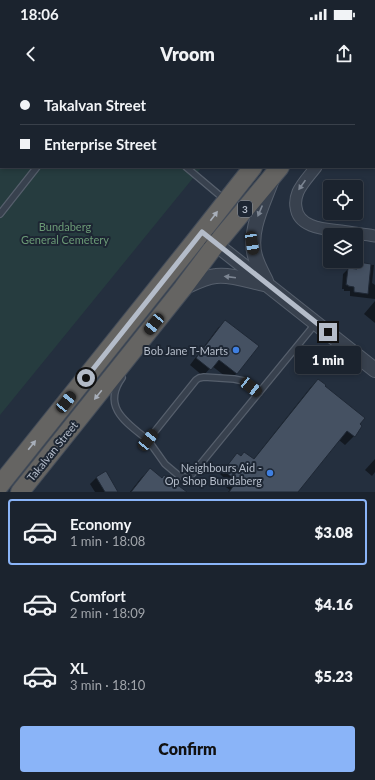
<!DOCTYPE html>
<meta charset="utf-8">
<style>
body{margin:0;font-family:Lato,sans-serif;background:#282f3a;color:#f1f3f6;height:100vh;display:flex;flex-direction:column;font-size:15px;white-space:nowrap}
*{box-sizing:border-box;margin:0}
p{font-size:13px;color:#a0a4aa}
.icon{flex:none;width:22px;height:22px;fill:none;stroke:currentColor;stroke-width:2;stroke-linecap:round;stroke-linejoin:round}
.map{position:relative;height:412px;overflow:hidden}
.sheet{display:flex;flex-direction:column;background:#1b232e;flex:1}
.sheet>*{flex:none}
.hud{position:absolute;left:0px;top:0px;width:375px;height:88px;box-shadow:0 2px 6px #0003,0 0 0 1px #39404a;display:grid;align-content:center;height:88px;padding:0 20px;background:#1b232e}
.tools{position:absolute;left:323px;top:100px;display:grid;gap:8px}
.tools a{display:grid;place-items:center;width:40px;height:40px;border-radius:4px;background:#1b232e;box-shadow:0 2px 6px #0003,0 0 0 1px #39404a;font-size:20px}
.end{position:absolute;width:18px;height:18px;margin:-9px;border:5px solid #b4bcc9;background:#111;box-shadow:0 0 0 2px #111}
.from{border-radius:50%}
.bubble{position:absolute;height:28px;border-radius:4px;background:#1b232e;box-shadow:0 2px 6px #0003,0 0 0 1px #39404a;font-size:13px;font-weight:800;line-height:28px;text-align:center}
.car{position:absolute;width:12px;height:24px;margin:-12px -6px;border-radius:5px;box-shadow:0 0 3px 1px #0007;background:linear-gradient(#222 24%,#8ab4d8 0 40%,#222 0 76%,#8ab4d8 0 86%,#222 0)}
.hud b{display:flex;align-items:center;gap:14px;height:38px;font-size:15px}
.hud b+b{border-top:1px solid #39404a}
.hud i{width:10px;height:10px;background:#f1f3f6}
ul{padding:7px 0 0;list-style:none}
li{display:flex;align-items:center;gap:12px;height:66px;margin:0 8px 6px;padding:0 12px;border:2px solid transparent;border-radius:4px}
li div{flex:1}
li b{display:block;font-size:15px}
li em{font-style:normal;font-weight:800}
li.on{border-color:#8ab4f8}
li>.icon{width:36px;height:36px;stroke-width:1.5}
.cta{display:flex;gap:8px;margin-top:auto;padding:8px 20px}
.cta a{flex:1;height:46px;border-radius:4px;background:#8ab4f8;color:#111;font-size:16px;font-weight:800;line-height:46px;text-align:center}
.status{display:flex;justify-content:space-between;align-items:center;height:28px;padding:0 20px;background:#1b232e;direction:ltr}
.status svg{height:11px;fill:currentColor}
header{display:flex;justify-content:space-between;align-items:center;height:52px;padding:0 20px;background:#1b232e;font-size:18px;font-weight:800}
.map>svg:first-child{display:block}
.green{fill:#263c3f}
.shadow{fill:#0007}
.building{fill:#455162;stroke:#1f2835}
.lines{fill:none;stroke-linecap:round;stroke-linejoin:round}
.service-casing{stroke:#565f6c;stroke-width:8}
.minor-casing{stroke:#565f6c;stroke-width:13}
.tertiary-casing{stroke:#565f6c;stroke-width:16}
.trunk-casing{stroke:#434c59;stroke-width:20}
.service{stroke:#38414e;stroke-width:5.5}
.minor{stroke:#38414e;stroke-width:11}
.tertiary{stroke:#38414e;stroke-width:14}
.trunk{stroke:#656462;stroke-width:18}
.oneway{fill:#7c8592}
.oneway2{fill:#a8afba}
.route{stroke:#b4bcc9;stroke-width:5}
.shop-dot{fill:#3f7fe0;stroke:#1d2633;stroke-width:1.5}
.labels{text-anchor:middle;dominant-baseline:central;stroke-width:4;stroke-linejoin:round;paint-order:stroke}
.shield{fill:#1d2633;stroke:#878f9c;stroke-width:1}
.shield-label{font-size:10px;font-weight:bold;fill:#b4bcc9}
.park-label{font-size:11px;fill:#6b9a76;stroke:#1d2633}
.poi-label{font-size:11px;fill:#b4bcc9;stroke:#1d2633;text-anchor:end}
.street-label{font-size:11px;fill:#b4bcc9;stroke:#1d2633}
</style>
<div class="status"><b>18:06</b><svg viewBox="0 0 49 12"><path d="M0 12V9h3v3zM5 12V6h3v6zM10 12V3h3v9zM15 12V0h3v12zM26 1h20v11H26zM47 4h2v5h-2z"/></svg></div>
<header><svg class="icon" aria-label="back" viewBox="0 0 24 24"><path d="M15 5l-7 7 7 7"/></svg>Vroom<svg class="icon" aria-label="share" viewBox="0 0 24 24"><path d="M12 15V3M7 8l5-5 5 5M5 13v7h14v-7"/></svg></header>
<div class="map">
<svg width="375" height="412" viewBox="0 0 375 412">
<rect width="100%" height="100%" fill="#242f3e"/>
<polygon class="green" points="0,0 270,0 269,1 1,1 1,87 202,87 0,335"/>
<g class="shadow">
<polygon points="358,184 374,185 372,203 375,205 375,219 350,216 350,211 344,211 344,209 342,209 343,194 348,189 354,190 354,188"/>
<polygon points="375,221 375,243 364,234"/>
<polygon points="225,242 237,293 230,300 212,286 203,296 190,285 218,248"/>
<polygon points="318,300 361,347 354,356 345,365 339,360 297,412 228,412 230,410 220,403 224,398 220,394 229,383 237,375 241,377 253,380 310,308"/>
<polygon points="375,379 375,392 372,396 365,390"/>
<polygon points="150,390 161,399 185,412 130,412 141,398"/>
<polygon points="105,392 117,412 95,412 90,404 96,398"/>
</g>
<g class="building">
<polygon points="358,182 371,184 368,214 354,212 354,207 348,206 348,205 346,205 348,188 357,189"/>
<polygon points="225,240 259,266 237,294 219,280 211,290 196,278"/>
<polygon points="318,299 326,305 325,306 365,338 360,344 362,346 355,357 347,351 298,412 229,412 237,401 228,394 232,389 227,386 237,373 241,376 244,372 254,379"/>
<polygon points="150,388 162,398 164,395 187,412 131,412"/>
<polygon points="106,391 118,412 105,412 96,397"/>
</g>
<g class="lines">
<defs>
<g id="service">
<polyline points="80,0 81,1"/>
<polyline points="105,1 106,0"/>
<polyline points="186,87 224,119"/>
<polyline points="0,134 37,87"/>
<path d="M 122,298 C 101,327 127,343 148,360"/>
<path d="M 259,313 L 244,301 L 234,299 L 204,297 L 199,298 L 196,300 L 148,360 L 165,384 L 178,395 C 184,398 190,397 194,392 L 316,243"/>
</g>
<g id="minor">
<polyline points="374,15 375,13"/>
<path d="M 316,87 C 310,95 302,103 298,112 C 296,117 295,122 296,127 C 298,148 325,149 341,151 C 352,153 364,154 375,156"/>
</g>
<g id="tertiary">
<polyline points="208,158 375,290"/>
<path d="M 266,201 C 262,193 257,184 255,176 C 248,152 263,124 271,102"/>
<path d="M 183,208 C 194,203 205,197 216,196 C 230,194 250,201 264,204"/>
</g>
<g id="trunk">
<polyline points="322,1 322,0"/>
<polyline points="348,1 349,0"/>
<polyline points="0,405 194,162 253,87"/>
<polyline points="20,412 183,208 216,164 280,87"/>
</g>
</defs>
<use href="#service" class="service-casing"/>
<use href="#minor" class="minor-casing"/>
<use href="#tertiary" class="tertiary-casing"/>
<use href="#trunk" class="trunk-casing"/>
<use href="#service" class="service"/>
<use href="#minor" class="minor"/>
<use href="#tertiary" class="tertiary"/>
<use href="#trunk" class="trunk"/>
</g>
<defs><path id="oneway-solid" d="M-6-.8H1V-3.2L6.5 0L1 3.2V.8H-6Z"/></defs>
<g class="oneway">
<use href="#oneway-solid" transform="translate(302 105) rotate(125)"/>
<use href="#oneway-solid" transform="translate(260 131) rotate(113)"/>
<use href="#oneway-solid" transform="translate(230 197) rotate(-173)"/>
</g>
<g class="oneway2">
<use href="#oneway-solid" transform="translate(214 136) rotate(-53)"/>
<use href="#oneway-solid" transform="translate(98 315) rotate(129)"/>
<use href="#oneway-solid" transform="translate(32 365) rotate(-51)"/>
</g>
<g class="lines">
<polyline class="route" points="86,298 202,152 328,252"/>
</g>
<g class="shop-dot">
<circle cx="236" cy="270" r="4"/>
<circle cx="270" cy="393" r="4"/>
</g>
<g class="labels">
<rect class="shield" x="238" y="121" width="14" height="16" rx="3"/>
<g class="shield-label">
<text x="245" y="129">3</text>
</g>
<g class="park-label">
<text x="65" y="146">Bundaberg<tspan x="65" dy="13">General Cemetery</tspan></text>
</g>
<g class="poi-label">
<text x="228" y="270">Bob Jane T-Marts</text>
<text x="262" y="387">Neighbours Aid -<tspan x="262" dy="13">Op Shop Bundaberg</tspan></text>
</g>
<g class="street-label">
<text transform="translate(52 371) rotate(-51)">Takalvan Street</text>
</g>
</g>
</svg>
<div class="tools">
<a><svg class="icon" aria-label="locate" viewBox="0 0 24 24"><circle cx="12" cy="12" r="6"/><path d="M12 2v4M12 18v4M2 12h4M18 12h4"/></svg></a>
<a><svg class="icon" aria-label="layers" viewBox="0 0 24 24"><path d="M12 4l9 5-9 5-9-5zM3 14l9 5 9-5"/></svg></a>
</div>
<i class="end from" style="left:86px;top:298px"></i>
<i class="end" style="left:328px;top:252px"></i>
<div class="bubble" style="left:295px;top:266px;width:66px">1 min</div>
<i class="car" style="left:252px;top:163px;rotate:171deg"></i>
<i class="car" style="left:154px;top:244px;rotate:219deg"></i>
<i class="car" style="left:251px;top:307px;rotate:128deg"></i>
<i class="car" style="left:66px;top:322px;rotate:39deg"></i>
<i class="car" style="left:148px;top:360px;rotate:39deg"></i>
<div class="hud">
<b><i class="from"></i>Takalvan Street</b>
<b><i></i>Enterprise Street</b>
</div>
</div>
<section class="sheet">
<ul>
<li class="on"><svg class="icon" aria-label="car" viewBox="0 0 24 24"><path d="M5 17H2v-5l4-1 3-4h7l3 4 3 1v5h-3M9 17h6M6 11h13"/><circle cx="7" cy="17" r="2"/><circle cx="17" cy="17" r="2"/></svg><div><b>Economy</b><p>1 min · 18:08</p></div><em>$3.08</em></li>
<li><svg class="icon" aria-label="car" viewBox="0 0 24 24"><path d="M5 17H2v-5l4-1 3-4h7l3 4 3 1v5h-3M9 17h6M6 11h13"/><circle cx="7" cy="17" r="2"/><circle cx="17" cy="17" r="2"/></svg><div><b>Comfort</b><p>2 min · 18:09</p></div><em>$4.16</em></li>
<li><svg class="icon" aria-label="car" viewBox="0 0 24 24"><path d="M5 17H2v-5l4-1 3-4h7l3 4 3 1v5h-3M9 17h6M6 11h13"/><circle cx="7" cy="17" r="2"/><circle cx="17" cy="17" r="2"/></svg><div><b>XL</b><p>3 min · 18:10</p></div><em>$5.23</em></li>
</ul>
<div class="cta"><a>Confirm</a></div>
</section>
